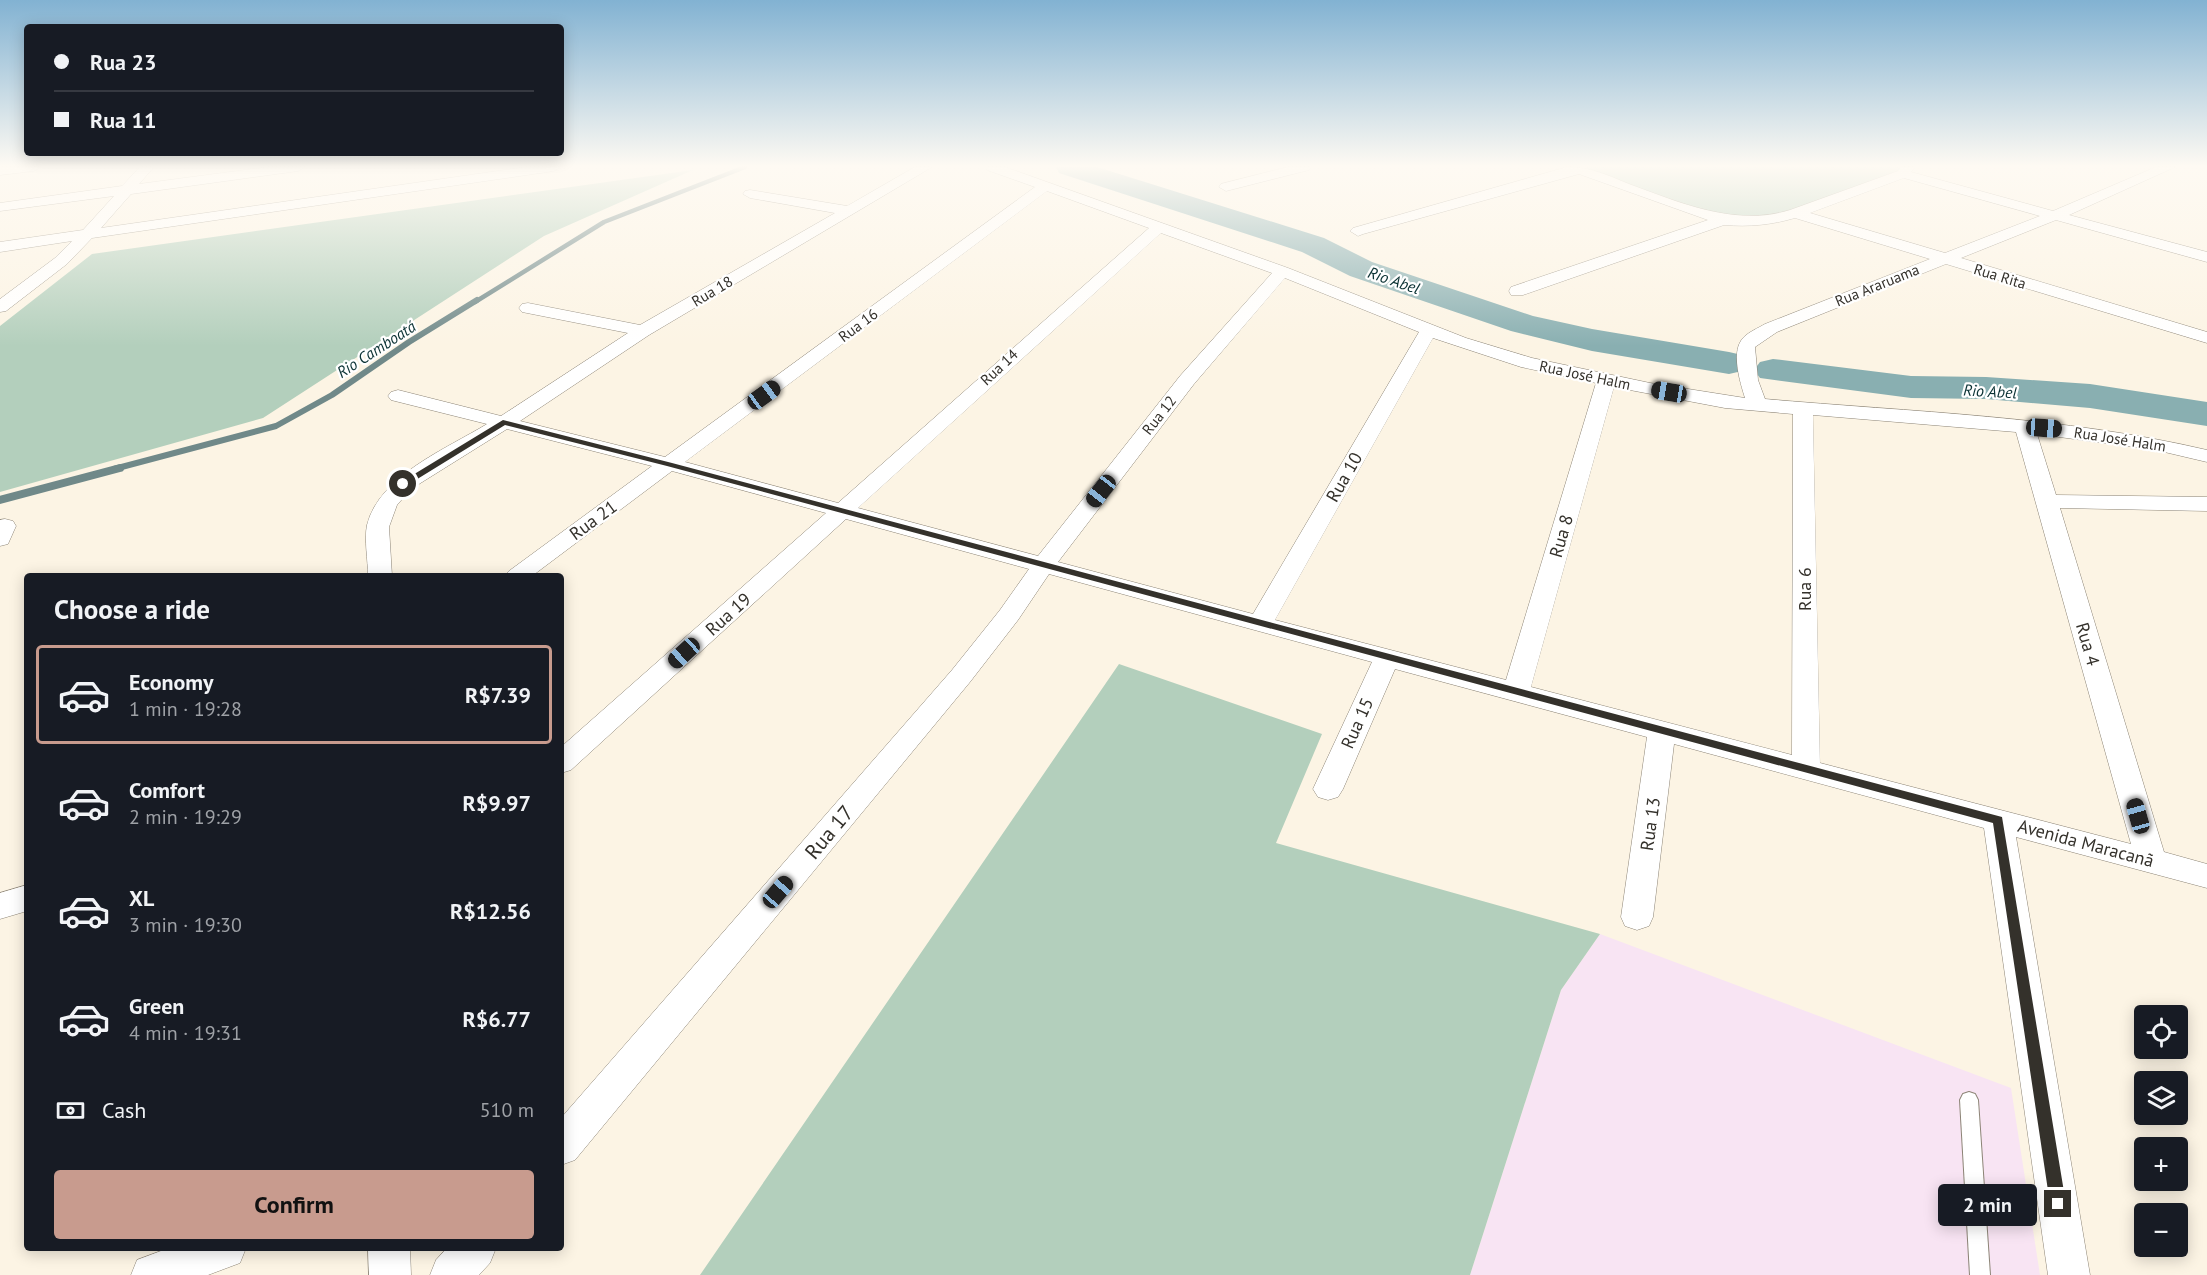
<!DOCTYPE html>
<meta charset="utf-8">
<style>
body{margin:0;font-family:"PT Sans",sans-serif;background:#242831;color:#f1f3f6;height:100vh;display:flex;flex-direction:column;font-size:22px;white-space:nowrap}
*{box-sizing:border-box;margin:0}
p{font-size:20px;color:#9ea1a6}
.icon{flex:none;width:33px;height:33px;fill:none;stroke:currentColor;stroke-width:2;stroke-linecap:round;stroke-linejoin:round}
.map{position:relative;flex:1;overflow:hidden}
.panel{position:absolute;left:24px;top:573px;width:540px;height:678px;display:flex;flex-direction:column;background:#171b24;border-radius:6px;box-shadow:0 3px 15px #0003}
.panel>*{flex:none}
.top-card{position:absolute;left:24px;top:24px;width:540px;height:132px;border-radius:6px;box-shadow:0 3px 15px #0003;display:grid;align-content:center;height:132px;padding:0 30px;background:#171b24}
.controls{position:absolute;left:2134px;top:1005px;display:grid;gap:12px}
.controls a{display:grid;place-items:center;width:54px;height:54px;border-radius:6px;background:#171b24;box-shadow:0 3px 15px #0003;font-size:30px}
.end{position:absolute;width:27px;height:27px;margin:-14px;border:8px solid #34312b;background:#fff;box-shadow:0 0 0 3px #fff}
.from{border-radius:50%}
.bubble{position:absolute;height:42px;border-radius:6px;background:#171b24;box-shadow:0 3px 15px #0003;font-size:20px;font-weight:700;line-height:42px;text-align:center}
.car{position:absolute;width:18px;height:36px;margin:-18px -9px;border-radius:8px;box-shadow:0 0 4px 2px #0007;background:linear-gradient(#222 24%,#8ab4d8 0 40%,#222 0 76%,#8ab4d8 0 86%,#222 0)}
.top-card b{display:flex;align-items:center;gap:21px;height:57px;font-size:22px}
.top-card b+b{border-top:2px solid #363941}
.top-card i{width:15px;height:15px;background:#f1f3f6}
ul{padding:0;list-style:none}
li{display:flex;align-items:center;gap:18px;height:99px;margin:0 12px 9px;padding:0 18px;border:3px solid transparent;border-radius:6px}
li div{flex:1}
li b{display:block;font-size:22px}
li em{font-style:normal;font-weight:700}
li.current{border-color:#c89b8e}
li>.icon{width:54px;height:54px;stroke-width:1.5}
h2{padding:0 30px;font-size:27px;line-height:72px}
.pay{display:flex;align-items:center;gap:15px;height:66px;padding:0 30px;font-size:22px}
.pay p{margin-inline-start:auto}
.action{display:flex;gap:12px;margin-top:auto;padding:12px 30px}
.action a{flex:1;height:69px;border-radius:6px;background:#c89b8e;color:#111;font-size:24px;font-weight:700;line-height:69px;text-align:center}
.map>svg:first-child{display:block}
.medical{fill:#f8e4f3}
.green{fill:#b3cfbc}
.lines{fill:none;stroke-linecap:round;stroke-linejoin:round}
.stream-far2{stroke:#708989;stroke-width:4.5}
.stream-far1{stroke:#708989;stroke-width:6}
.stream{stroke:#708989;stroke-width:8}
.river{fill:#89afb1;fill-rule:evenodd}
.lane-casing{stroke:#8c8476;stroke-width:2}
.street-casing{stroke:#8c8476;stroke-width:1}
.lane{fill:#fff;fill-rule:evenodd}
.street{fill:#fff;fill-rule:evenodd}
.route{fill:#34312b}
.labels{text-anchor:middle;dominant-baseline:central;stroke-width:4.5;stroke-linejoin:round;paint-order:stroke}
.far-street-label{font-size:15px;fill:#34312b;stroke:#fff}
.far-water-label{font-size:16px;font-style:italic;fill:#0b3234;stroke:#fff}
.street-label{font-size:18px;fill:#34312b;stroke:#fff}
.near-street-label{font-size:21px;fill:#34312b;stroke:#fff}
</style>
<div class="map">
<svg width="2207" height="1275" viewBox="0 0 2207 1275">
<rect width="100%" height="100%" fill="#fcf4e4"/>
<polygon class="medical" points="1600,934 2011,1088 2040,1275 1470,1275 1561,990"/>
<g class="green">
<polygon points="1586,167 1901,167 1901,172 1786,212 1756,220 1718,216 1587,170"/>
<polygon points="693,170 544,236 263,418 0,492 0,326 92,254"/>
<polygon points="1119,664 1322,734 1276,843 1600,934 1561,990 1470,1275 700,1275"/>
</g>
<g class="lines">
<polyline class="stream-far2" points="475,302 604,222 745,167"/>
<polyline class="stream-far1" points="114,469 276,426 332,395 409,342 477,300"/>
<polyline class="stream" points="0,500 120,468"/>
<g class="river">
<polygon points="1056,167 1097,167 1324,238 1372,262 1533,316 1592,329 1729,352 1742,355 1747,363 1742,371 1729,374 1592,351 1511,331 1350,276 1302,252 1059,173"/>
<polygon points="1773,359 1911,376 1986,377 2090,384 2207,402 2207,426 2090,408 1986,399 1911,398 1760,378 1754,370 1760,362"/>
</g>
<defs>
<polygon id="lane" points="1969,1092 1975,1094 1978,1100 1990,1275 1970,1275 1960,1100 1963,1094"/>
<g id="street">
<polygon points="0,167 41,167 34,171 0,175"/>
<polygon points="140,167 154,167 139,184 268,167 305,167 298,171 131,194 101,228 526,167 561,167 554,171 92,238 67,264 6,311 0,312 0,299 55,258 72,241 0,252 0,242 83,230 114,196 0,211 0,203 122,186"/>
<path d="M 915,167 L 932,167 L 649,335 L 520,421 L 665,457 L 1035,187 L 987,170 L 985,167 L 1005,167 L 1288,268 L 1466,338 L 1532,358 L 1650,383 L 1745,398 C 1740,382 1730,350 1744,337 C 1749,332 1758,328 1765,324 L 1930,259 L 1795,218 C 1771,225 1749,227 1724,225 L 1523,295 L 1511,295 L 1509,291 L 1511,287 L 1708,220 L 1579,174 L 1363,234 L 1358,236 L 1350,231 L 1353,228 L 1567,167 C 1591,167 1607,175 1629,184 C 1681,203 1735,227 1790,210 L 1898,171 L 1901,167 L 1915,167 L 1911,172 L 2053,211 L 2156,167 L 2175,167 L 2069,215 L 2207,252 L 2207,262 L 2056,220 L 1961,258 L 2207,332 L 2207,343 L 1946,264 L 1777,332 L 1755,347 L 1758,380 L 1765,399 C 1912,412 2063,416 2207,450 L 2207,462 L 2156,450 L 2037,434 L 2056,495 L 2207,497 L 2207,511 L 2060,508 L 2164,852 L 2207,864 L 2207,888 L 2016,837 L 2090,1275 L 2048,1275 L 1984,828 L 1674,744 L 1653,917 L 1649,926 L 1637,930 L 1625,926 L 1621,917 L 1647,737 L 1395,669 L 1343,789 L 1338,797 L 1328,800 L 1318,797 L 1313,789 L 1372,662 L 1049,574 L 1018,620 L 970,682 L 575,1160 L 561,1165 L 561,1118 L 952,670 L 1000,610 L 1029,569 L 846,519 L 571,770 L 561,773 L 561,747 L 826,513 L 672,471 L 532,576 L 505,576 L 509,571 L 652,466 L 507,429 L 411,489 L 397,505 L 389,527 L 392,576 L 368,576 C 368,560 364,540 367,525 C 379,476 446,449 487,424 L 391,400 L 388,396 L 391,392 L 398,390 L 501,416 L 628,333 L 522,312 L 519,308 L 522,304 L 528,303 L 640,325 L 835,213 L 750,198 L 743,194 L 745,191 L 750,190 L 847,206 ZM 1904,178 L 2040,216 L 1945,253 L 1810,213 ZM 1047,191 L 1149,228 L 838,503 L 685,462 ZM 1161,233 L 1272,273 L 1180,376 L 1038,556 L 858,508 ZM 1285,278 L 1419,332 L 1253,614 L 1058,562 L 1194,384 ZM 1433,338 L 1521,367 L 1596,383 L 1506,680 L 1275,620 ZM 1614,387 L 1725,408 L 1793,414 L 1792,755 L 1531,687 ZM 1813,415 L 2016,432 L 2131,844 L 1820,763 Z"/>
<polygon points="1288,167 1311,167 1309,170 1226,191 1219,187 1221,184"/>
<polygon points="5,519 13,521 16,526 8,544 0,546 0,520"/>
<polygon points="27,885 27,911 0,919 0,893"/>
<polygon points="169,1248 246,1248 240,1263 208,1275 131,1275 137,1260"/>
<polygon points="368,1248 410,1248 411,1275 369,1275"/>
<polygon points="447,1248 496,1248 490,1263 479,1275 430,1275 436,1260"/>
</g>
</defs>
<use href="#lane" class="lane-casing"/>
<use href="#street" class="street-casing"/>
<use href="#lane" class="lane"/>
<use href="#street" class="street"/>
</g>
<linearGradient id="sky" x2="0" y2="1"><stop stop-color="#82b2d2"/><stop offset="0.48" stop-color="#fefaf3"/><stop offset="1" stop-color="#fefaf3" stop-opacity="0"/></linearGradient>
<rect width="2207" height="346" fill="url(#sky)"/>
<polygon class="route" points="503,420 672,463 2002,817 2066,1204 2063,1210 2058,1212 2052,1210 2050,1204 1993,823 667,466 505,425 406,486 398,484"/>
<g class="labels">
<g class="far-street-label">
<text transform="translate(2000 276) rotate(17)">Rua Rita</text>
<text transform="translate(1877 285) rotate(-22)">Rua Araruama</text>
<text transform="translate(712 291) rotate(-31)">Rua 18</text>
<text transform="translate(858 325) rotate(-37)">Rua 16</text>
<text transform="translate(999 367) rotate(-43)">Rua 14</text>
<text transform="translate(1585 375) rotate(12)">Rua José Halm</text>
<text transform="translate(1159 415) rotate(-52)">Rua 12</text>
<text transform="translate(2120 439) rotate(9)">Rua José Halm</text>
</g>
<g class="far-water-label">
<text transform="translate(1394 280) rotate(19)">Rio Abel</text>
<text transform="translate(376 349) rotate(-33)">Rio Camboatá</text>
<text transform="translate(1990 391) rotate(3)">Rio Abel</text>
</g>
<g class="street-label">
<text transform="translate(1344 477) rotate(-60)">Rua 10</text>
<text transform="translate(593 520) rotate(-36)">Rua 21</text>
<text transform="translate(1561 536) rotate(-74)">Rua 8</text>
<text transform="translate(1804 589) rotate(-90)">Rua 6</text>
<text transform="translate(728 614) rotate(-42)">Rua 19</text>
<text transform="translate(2088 644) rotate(74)">Rua 4</text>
<text transform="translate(1357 723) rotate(-66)">Rua 15</text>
<text transform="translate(1650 824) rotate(-82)">Rua 13</text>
<text transform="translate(2086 843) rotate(15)">Avenida Maracanã</text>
</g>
<g class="near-street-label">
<text transform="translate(829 832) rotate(-50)">Rua 17</text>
</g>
</g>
</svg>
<div class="controls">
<a><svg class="icon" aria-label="locate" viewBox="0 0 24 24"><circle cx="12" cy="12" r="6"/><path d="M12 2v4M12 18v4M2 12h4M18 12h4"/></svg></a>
<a><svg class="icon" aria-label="layers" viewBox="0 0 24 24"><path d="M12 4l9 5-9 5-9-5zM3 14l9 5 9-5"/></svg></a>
<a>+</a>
<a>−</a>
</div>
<i class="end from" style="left:403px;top:484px"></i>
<i class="end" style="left:2058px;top:1204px"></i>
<div class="bubble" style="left:1938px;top:1184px;width:99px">2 min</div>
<i class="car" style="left:1669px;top:392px;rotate:280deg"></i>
<i class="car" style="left:764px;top:395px;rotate:54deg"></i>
<i class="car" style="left:2044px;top:428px;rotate:94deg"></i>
<i class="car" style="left:1101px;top:491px;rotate:218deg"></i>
<i class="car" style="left:684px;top:653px;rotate:228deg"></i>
<i class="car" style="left:2138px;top:816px;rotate:344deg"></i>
<i class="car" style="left:778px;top:892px;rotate:41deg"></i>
<div class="top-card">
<b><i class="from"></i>Rua 23</b>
<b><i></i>Rua 11</b>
</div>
<section class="panel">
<h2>Choose a ride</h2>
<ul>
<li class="current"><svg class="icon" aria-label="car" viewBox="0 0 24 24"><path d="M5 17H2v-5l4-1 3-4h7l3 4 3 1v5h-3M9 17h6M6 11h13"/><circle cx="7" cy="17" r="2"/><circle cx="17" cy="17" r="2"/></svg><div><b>Economy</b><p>1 min · 19:28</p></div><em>R$7.39</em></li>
<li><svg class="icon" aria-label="car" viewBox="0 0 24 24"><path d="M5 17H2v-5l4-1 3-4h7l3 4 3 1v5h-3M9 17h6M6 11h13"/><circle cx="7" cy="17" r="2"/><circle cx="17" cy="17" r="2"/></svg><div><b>Comfort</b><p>2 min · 19:29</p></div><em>R$9.97</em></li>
<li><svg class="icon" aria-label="car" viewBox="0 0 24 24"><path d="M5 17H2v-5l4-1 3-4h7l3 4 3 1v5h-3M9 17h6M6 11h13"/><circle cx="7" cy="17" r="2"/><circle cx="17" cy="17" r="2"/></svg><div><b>XL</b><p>3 min · 19:30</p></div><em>R$12.56</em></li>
<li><svg class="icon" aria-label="car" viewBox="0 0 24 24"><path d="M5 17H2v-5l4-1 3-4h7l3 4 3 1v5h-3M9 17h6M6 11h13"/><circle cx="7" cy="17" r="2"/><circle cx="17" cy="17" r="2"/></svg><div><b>Green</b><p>4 min · 19:31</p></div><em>R$6.77</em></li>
</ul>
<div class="pay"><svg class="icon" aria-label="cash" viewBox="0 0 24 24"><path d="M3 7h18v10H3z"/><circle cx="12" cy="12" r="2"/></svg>Cash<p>510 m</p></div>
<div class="action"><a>Confirm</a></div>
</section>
</div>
